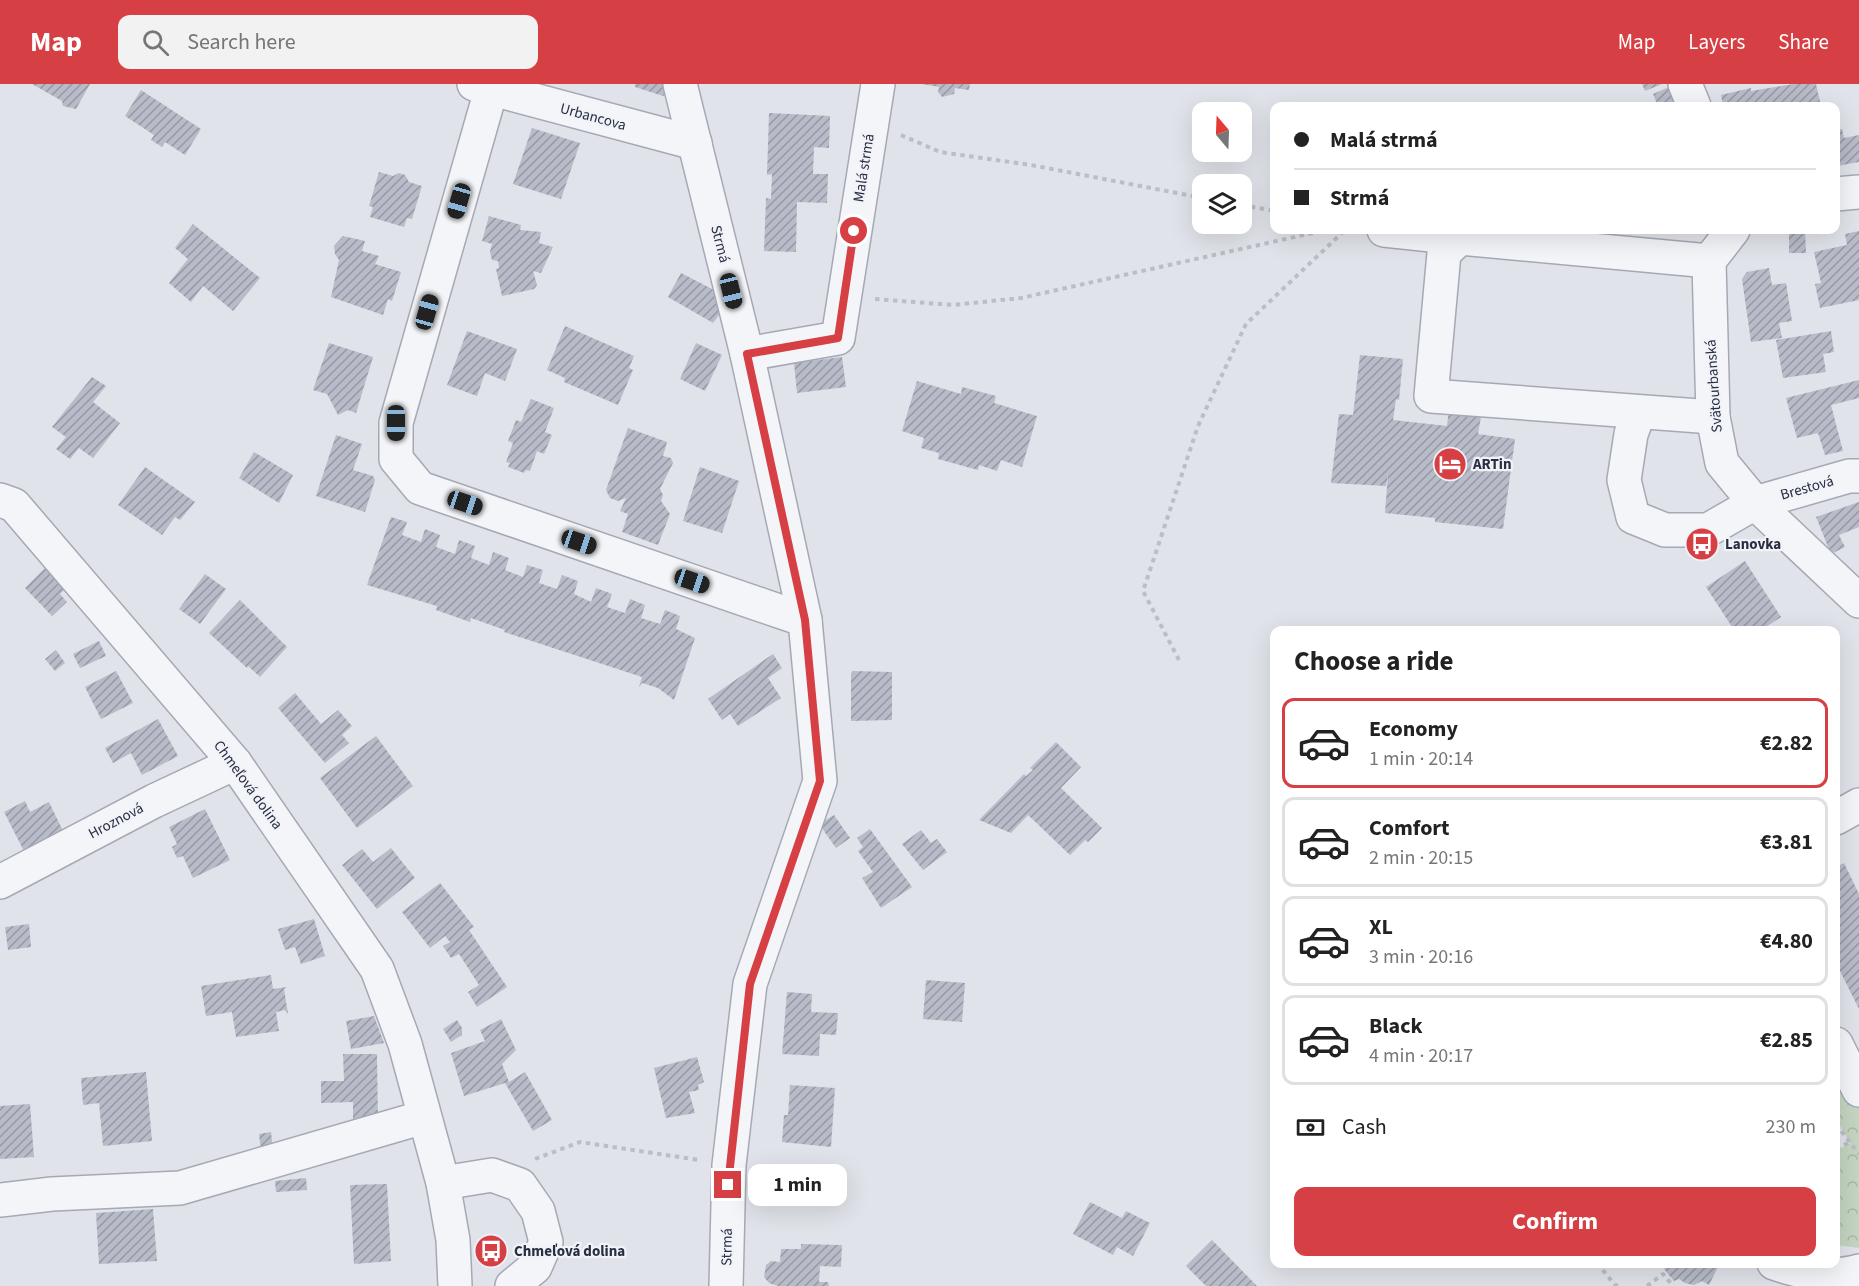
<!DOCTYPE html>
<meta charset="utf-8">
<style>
body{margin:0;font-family:"Source Sans 3",sans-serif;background:#f2f2f2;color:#222;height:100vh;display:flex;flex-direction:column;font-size:22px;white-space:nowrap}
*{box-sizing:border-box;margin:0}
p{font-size:20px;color:#767676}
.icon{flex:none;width:33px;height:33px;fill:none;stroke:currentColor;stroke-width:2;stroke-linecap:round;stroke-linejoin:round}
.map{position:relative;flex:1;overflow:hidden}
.details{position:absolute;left:1270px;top:542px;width:570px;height:642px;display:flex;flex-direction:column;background:#fff;border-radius:12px;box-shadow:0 6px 24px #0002}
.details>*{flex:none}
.top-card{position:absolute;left:1270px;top:18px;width:570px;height:132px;border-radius:12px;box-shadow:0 6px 24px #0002;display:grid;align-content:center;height:132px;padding:0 24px;background:#fff}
.needle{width:39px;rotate:341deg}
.fabs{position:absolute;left:1192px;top:18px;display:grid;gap:12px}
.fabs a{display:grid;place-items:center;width:60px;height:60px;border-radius:12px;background:#fff;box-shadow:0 6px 24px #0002;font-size:30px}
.end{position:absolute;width:27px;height:27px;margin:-14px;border:8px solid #d63f43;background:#fff;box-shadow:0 0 0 3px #fff}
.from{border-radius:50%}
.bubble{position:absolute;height:42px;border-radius:12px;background:#fff;box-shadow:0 6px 24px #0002;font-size:20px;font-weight:700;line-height:42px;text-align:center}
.car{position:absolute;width:18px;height:36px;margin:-18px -9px;border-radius:8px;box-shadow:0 0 4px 2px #0007;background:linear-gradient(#222 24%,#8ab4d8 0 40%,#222 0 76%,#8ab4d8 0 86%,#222 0)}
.top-card b{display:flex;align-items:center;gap:21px;height:57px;font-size:22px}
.top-card b+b{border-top:2px solid #e0e0e0}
.top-card i{width:15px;height:15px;background:#222}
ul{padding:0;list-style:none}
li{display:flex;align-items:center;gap:18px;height:90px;margin:0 12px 9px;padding:0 12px;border:3px solid #e0e0e0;border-radius:12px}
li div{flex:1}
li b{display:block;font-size:22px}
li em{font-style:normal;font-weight:700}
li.selected{border-color:#d63f43}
li>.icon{width:54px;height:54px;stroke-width:1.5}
h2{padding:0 24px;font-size:27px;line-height:72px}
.pay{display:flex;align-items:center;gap:15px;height:66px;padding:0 24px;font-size:22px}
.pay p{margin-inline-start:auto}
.cta{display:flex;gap:12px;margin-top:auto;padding:12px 24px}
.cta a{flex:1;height:69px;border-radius:12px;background:#d63f43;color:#fff;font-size:24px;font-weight:700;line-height:69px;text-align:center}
header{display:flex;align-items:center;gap:36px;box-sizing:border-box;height:84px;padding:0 30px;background:#d63f43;color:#fff}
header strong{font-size:28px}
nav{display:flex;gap:33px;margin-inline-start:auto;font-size:21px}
.search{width:420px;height:54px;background:#f2f2f2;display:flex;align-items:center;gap:15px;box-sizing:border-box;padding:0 21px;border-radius:12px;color:#767676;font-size:22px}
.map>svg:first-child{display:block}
.forest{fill:url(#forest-crowns)}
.building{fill:url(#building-hatch)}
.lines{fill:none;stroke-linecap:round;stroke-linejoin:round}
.minor-casing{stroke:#a6a9b5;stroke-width:36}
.path{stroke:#bbbec5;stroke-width:4;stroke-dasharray:4.5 4.5;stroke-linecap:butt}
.minor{stroke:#f4f5f8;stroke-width:33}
.route{stroke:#d63f43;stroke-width:8}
.labels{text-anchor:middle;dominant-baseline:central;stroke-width:4.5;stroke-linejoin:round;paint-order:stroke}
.street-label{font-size:15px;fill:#282f43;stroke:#f1f3f8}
.poi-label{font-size:15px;font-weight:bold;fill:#282f43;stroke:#f1f3f8;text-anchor:start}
</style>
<header>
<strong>Map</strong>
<div class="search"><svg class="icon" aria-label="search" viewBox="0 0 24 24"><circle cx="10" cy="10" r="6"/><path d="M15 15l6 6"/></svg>Search here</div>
<nav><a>Map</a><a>Layers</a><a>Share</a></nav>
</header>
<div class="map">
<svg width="1859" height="1202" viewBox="0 0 1859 1202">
<defs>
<pattern id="forest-crowns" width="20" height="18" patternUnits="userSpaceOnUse" patternTransform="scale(1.5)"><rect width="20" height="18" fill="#c4d5c1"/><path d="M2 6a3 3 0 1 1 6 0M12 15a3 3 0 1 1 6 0" fill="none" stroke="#a8b7a7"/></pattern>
<pattern id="building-hatch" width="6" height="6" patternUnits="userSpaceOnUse" patternTransform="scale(1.5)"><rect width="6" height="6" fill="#b8bcc8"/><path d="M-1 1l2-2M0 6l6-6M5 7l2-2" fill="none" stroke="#9699a4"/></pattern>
</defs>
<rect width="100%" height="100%" fill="#e1e3ea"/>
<polygon class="forest" points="1836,961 1859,1007 1859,1164 1836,1161 1836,1067 1850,1059 1836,1035"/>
<g class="building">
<polygon points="32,0 90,0 76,25 63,22 62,17"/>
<polygon points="635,0 668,0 670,8 663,12 635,3"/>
<polygon points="922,0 970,0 969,6 955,4 954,10 942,13 938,8 939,3"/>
<polygon points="1642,0 1662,0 1645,7"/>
<polygon points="1676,0 1686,22 1658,22 1653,10"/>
<polygon points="1794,0 1816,0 1821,22 1723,22 1721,11 1751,4 1751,7"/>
<polygon points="141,6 201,45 185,71 165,58 162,63 151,56 154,51 125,32"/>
<polygon points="769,29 830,32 829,64 814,63 813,90 828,90 827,119 797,118 796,168 764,167 766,114 771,115 772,90 767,91"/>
<polygon points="532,44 580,59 561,115 513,100"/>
<polygon points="1842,45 1844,54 1859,51 1859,78 1837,82 1836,46"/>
<polygon points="379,88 393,92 399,89 405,91 409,98 422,102 412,135 407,134 404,143 370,133 373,123 369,122"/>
<polygon points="489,132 521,141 520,146 541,148 539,159 553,163 541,189 533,187 537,201 534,205 502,212 496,185 499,184 498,177 492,176 490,168 492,160 482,157"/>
<polygon points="193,140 260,194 233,227 203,202 191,218 169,199 188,175 175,164"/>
<polygon points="1789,146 1805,146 1806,169 1789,169"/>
<polygon points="1859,147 1859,216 1820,224 1815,200 1821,199 1814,168 1847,161 1845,150"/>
<polygon points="343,152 365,157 362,167 379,172 375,180 401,188 392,217 388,215 383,231 331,213 339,176 335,170 334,162"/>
<polygon points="1769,184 1772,201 1786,199 1792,237 1779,239 1782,254 1751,258 1742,195 1747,188"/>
<polygon points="681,189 714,206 719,231 713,239 668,213"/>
<polygon points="565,242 634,272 629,284 633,286 618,321 564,298 565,294 547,286"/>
<polygon points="467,247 517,265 505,297 485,289 477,312 447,301"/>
<polygon points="1831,247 1834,268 1823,270 1826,288 1783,294 1776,256"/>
<polygon points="329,259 373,273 356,329 348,326 338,331 327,310 313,306"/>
<polygon points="696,259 722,271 705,307 680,295"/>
<polygon points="1360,271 1403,275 1399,316 1396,315 1393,336 1447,342 1449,324 1482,327 1478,350 1515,355 1503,445 1435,438 1435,434 1385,429 1388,390 1386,402 1331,399 1339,330 1353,331"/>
<polygon points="842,273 846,303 797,309 794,279"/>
<polygon points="92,293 106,302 93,318 120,339 93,374 79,364 70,375 56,365 66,353 52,343"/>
<polygon points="1859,296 1859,314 1831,321 1843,367 1825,371 1818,349 1797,354 1786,314"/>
<polygon points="917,297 961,310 962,303 996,312 994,319 1037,332 1022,383 1001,376 997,387 979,381 978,386 938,375 939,369 921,364 924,354 902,347"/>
<polygon points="531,315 554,324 545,348 552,351 544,370 537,367 530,387 526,386 524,389 508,383 510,379 506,378 513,359 508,357 516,336 521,338"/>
<polygon points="628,344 667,358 663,372 671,374 673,379 660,405 663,411 661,417 670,430 658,461 622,448 628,430 620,427 626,414 618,417 610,414 606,406"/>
<polygon points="336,351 362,360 353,386 373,392 375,396 365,428 316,412"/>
<polygon points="254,368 293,391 279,419 239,394"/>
<polygon points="145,383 195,418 180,436 175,433 162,451 118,421"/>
<polygon points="700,383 739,397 722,449 683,437"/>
<polygon points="1859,418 1859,443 1839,451 1845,463 1831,470 1816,433"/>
<polygon points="391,433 407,438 402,451 421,458 425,445 440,451 436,463 455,470 459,456 475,462 471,474 489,481 493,468 509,474 505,486 523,493 527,481 543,486 539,499 557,505 562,491 578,497 574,510 591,518 596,504 612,510 607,523 625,529 630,515 645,521 641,534 660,540 665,526 680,532 676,545 695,554 674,616 658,604 642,599 639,603 642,593 504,548 505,546 471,534 470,538 436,526 437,522 367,501"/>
<polygon points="1745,477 1781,533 1761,546 1734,546 1706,503"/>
<polygon points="51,478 71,499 60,510 67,518 52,532 25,504"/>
<polygon points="205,490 226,505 200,540 179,525"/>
<polygon points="240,516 287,563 260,593 248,582 247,584 209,549"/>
<polygon points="99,557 106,572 80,584 73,570"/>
<polygon points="56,566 65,579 55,587 45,575"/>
<polygon points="773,570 782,584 768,594 781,614 738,642 730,630 722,636 708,615"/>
<polygon points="116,587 133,619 101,635 85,603"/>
<polygon points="853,587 892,588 892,636 851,637 851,590"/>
<polygon points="295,609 321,640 338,626 352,642 342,651 349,659 325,679 278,624"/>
<polygon points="158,635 178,672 142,691 131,669 113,679 105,664"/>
<polygon points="376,652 413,702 357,744 320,694"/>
<polygon points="1056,658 1081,683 1061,704 1102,744 1088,758 1085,756 1070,771 1028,731 1011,749 979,736 1024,690 1026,692 1033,686 1030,684"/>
<polygon points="25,717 30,728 49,718 64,749 25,769 4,728"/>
<polygon points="205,725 230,776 193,794 183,772 177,774 172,763 177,760 169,743"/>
<polygon points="834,731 850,754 836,764 819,740"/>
<polygon points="870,745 912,803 881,824 862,794 873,788 858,767 863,763 857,754"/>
<polygon points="921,746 931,759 937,755 947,768 923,786 902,760"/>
<polygon points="391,764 415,794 377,825 342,781 362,765 373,778"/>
<polygon points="1844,779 1859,810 1859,925 1836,879 1836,783"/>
<polygon points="440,799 474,843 469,846 507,903 477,923 468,908 479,901 459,870 451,874 443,862 450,858 445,852 430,864 402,828"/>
<polygon points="314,835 325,872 301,880 295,863 285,866 278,845"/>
<polygon points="29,840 31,863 8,866 5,843"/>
<polygon points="271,891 273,905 287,903 284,905 288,930 285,926 276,928 279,947 236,953 232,928 206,932 201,902"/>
<polygon points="926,896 965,899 962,938 923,935"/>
<polygon points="787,908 812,910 811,928 838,929 836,951 820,950 819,972 782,970"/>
<polygon points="374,932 384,959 351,965 346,937"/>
<polygon points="501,935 516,966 502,980 509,998 525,988 552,1036 533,1047 505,999 464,1012 451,969 485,957 480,946"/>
<polygon points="457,936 462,944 462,951 451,958 443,945"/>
<polygon points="343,970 377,970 378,1040 353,1041 353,1018 321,1019 321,997 344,997"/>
<polygon points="697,973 704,998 698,1001 699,1006 689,1008 695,1029 666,1034 654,984"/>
<polygon points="146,988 152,1057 103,1062 99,1019 83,1021 81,994"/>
<polygon points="790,1001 835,1004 831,1063 782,1058 784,1031 788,1031"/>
<polygon points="30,1020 34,1073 0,1075 0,1022"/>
<polygon points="271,1048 273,1066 261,1067 259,1050"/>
<polygon points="306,1094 307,1106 276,1108 275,1097"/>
<polygon points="387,1100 391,1177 354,1180 350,1101"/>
<polygon points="1090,1118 1122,1134 1126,1127 1150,1139 1133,1172 1117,1163 1113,1171 1073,1150"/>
<polygon points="153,1125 157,1177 99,1180 96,1129"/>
<polygon points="1212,1156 1257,1202 1206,1202 1186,1182"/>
<polygon points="801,1160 842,1161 841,1183 820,1182 819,1198 828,1198 829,1202 778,1202 769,1199 764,1193 766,1181 771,1177 780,1178 781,1165 801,1165"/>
<polygon points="1672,1179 1720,1179 1709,1201 1702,1197 1694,1201 1685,1199 1679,1195 1674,1197 1664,1185"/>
</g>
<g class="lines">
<defs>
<g id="minor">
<polyline points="474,0 695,59"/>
<polyline points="489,0 491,6 396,339 396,375 420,404 805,536"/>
<polyline points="680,0 747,270 805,536 820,697 750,900 729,1081 726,1202"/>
<polyline points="1685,0 1694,22"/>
<polyline points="1836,110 1859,108"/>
<polyline points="1384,146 1460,154"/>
<polyline points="1733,146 1709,177 1713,333 1722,379 1755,419 1859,517"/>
<polyline points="1709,177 1460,154 1444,169 1431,312 1713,333"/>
<polyline points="747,270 838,254 878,0"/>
<polyline points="1639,328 1631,350 1624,396 1633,433 1665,446 1708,446 1755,419 1849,392 1859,392"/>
<polyline points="0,416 14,421 235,679 377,885 405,960 443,1099 453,1156 455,1202"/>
<polyline points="1836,734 1859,721"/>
<polyline points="0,798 154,717 235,679"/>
<polyline points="1836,960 1859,1006"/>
<polyline points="443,1099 492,1091 520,1101 538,1127 546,1158 535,1183 512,1202"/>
<polyline points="0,1116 52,1110 180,1104 424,1033"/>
<path d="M 1774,1179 C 1800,1188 1832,1195 1859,1187"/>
</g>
</defs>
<use href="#minor" class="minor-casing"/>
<g class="path">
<polyline points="901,51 940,68 1031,81 1203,114"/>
<polyline points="1242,121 1275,127"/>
<polyline points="875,215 953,221 1021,214 1326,146"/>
<polyline points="1179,576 1143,507 1198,342 1246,240 1345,146"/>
<polyline points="1836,1040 1859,1070"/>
<polyline points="1836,1065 1848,1059"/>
<polyline points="535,1075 580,1058 699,1076"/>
<polyline points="1597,1179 1615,1201 1619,1202"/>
<polyline points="1647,1202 1663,1190 1673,1202"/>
</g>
<use href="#minor" class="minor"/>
</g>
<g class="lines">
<polyline class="route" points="728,1101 750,900 820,697 805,536 747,270 838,254 854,147"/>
</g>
<defs>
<symbol id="hotel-disc" viewBox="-11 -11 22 22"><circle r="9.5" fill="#d63f43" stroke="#f1f3f8"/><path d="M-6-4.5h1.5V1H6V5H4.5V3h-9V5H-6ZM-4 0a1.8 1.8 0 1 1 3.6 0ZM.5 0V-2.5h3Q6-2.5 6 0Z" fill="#fff"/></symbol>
<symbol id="bus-disc" viewBox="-11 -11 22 22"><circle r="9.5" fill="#d63f43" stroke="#f1f3f8"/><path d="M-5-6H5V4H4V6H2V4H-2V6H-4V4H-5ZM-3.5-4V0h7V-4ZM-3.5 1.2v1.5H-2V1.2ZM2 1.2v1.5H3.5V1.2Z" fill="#fff"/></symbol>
</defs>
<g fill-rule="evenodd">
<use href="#hotel-disc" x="1431" y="361" width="38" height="38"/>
<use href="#bus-disc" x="1683" y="441" width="38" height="38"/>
<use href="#bus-disc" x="472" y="1148" width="38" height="38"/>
</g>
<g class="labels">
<g class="street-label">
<text transform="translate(593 33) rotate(15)">Urbancova</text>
<text transform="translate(864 84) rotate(-81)">Malá strmá</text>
<text transform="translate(720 160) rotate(76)">Strmá</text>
<text transform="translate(1714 302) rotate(-94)">Svätourbanská</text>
<text transform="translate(1807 404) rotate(-16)">Brestová</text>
<text transform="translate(248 701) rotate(54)">Chmeľová dolina</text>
<text transform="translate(116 737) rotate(-28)">Hroznová</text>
<text transform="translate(727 1163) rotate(-89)">Strmá</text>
</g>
<g class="poi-label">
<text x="1473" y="380">ARTin</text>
<text x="1725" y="460">Lanovka</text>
<text x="514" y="1167">Chmeľová dolina</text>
</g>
</g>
</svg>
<div class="fabs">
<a><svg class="needle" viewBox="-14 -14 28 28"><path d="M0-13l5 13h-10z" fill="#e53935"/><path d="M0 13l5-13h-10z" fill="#767676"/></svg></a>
<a><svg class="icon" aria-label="layers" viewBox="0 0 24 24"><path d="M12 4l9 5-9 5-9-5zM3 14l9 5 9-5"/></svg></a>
</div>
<i class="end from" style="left:854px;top:147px"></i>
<i class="end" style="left:728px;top:1101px"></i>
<div class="bubble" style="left:748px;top:1080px;width:99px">1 min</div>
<i class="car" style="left:459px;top:117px;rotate:196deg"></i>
<i class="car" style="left:731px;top:207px;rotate:166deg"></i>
<i class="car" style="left:427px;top:228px;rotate:16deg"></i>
<i class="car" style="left:396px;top:339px;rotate:180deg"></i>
<i class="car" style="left:465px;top:419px;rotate:109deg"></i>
<i class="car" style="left:579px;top:458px;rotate:109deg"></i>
<i class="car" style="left:692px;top:497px;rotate:109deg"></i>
<div class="top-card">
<b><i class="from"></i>Malá strmá</b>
<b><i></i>Strmá</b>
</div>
<section class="details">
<h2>Choose a ride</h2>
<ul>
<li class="selected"><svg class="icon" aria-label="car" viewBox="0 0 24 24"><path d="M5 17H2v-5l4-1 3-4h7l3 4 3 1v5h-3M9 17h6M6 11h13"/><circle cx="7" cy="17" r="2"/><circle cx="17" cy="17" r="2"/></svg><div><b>Economy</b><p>1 min · 20:14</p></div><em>€2.82</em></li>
<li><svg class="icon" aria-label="car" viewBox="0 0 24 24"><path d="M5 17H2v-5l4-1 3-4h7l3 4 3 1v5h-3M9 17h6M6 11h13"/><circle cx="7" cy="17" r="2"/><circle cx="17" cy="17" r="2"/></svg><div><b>Comfort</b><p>2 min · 20:15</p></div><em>€3.81</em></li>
<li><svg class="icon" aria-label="car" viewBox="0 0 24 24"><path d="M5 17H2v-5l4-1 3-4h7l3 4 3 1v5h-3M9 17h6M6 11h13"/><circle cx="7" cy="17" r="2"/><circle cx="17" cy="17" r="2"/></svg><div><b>XL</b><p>3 min · 20:16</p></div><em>€4.80</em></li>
<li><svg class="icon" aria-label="car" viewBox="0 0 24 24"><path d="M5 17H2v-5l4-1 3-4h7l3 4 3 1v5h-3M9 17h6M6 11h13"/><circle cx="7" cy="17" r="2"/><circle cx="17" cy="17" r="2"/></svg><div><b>Black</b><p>4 min · 20:17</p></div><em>€2.85</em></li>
</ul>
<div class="pay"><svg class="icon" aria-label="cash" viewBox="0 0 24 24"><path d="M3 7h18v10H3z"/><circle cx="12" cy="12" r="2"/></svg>Cash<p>230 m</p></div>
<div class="cta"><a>Confirm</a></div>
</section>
</div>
